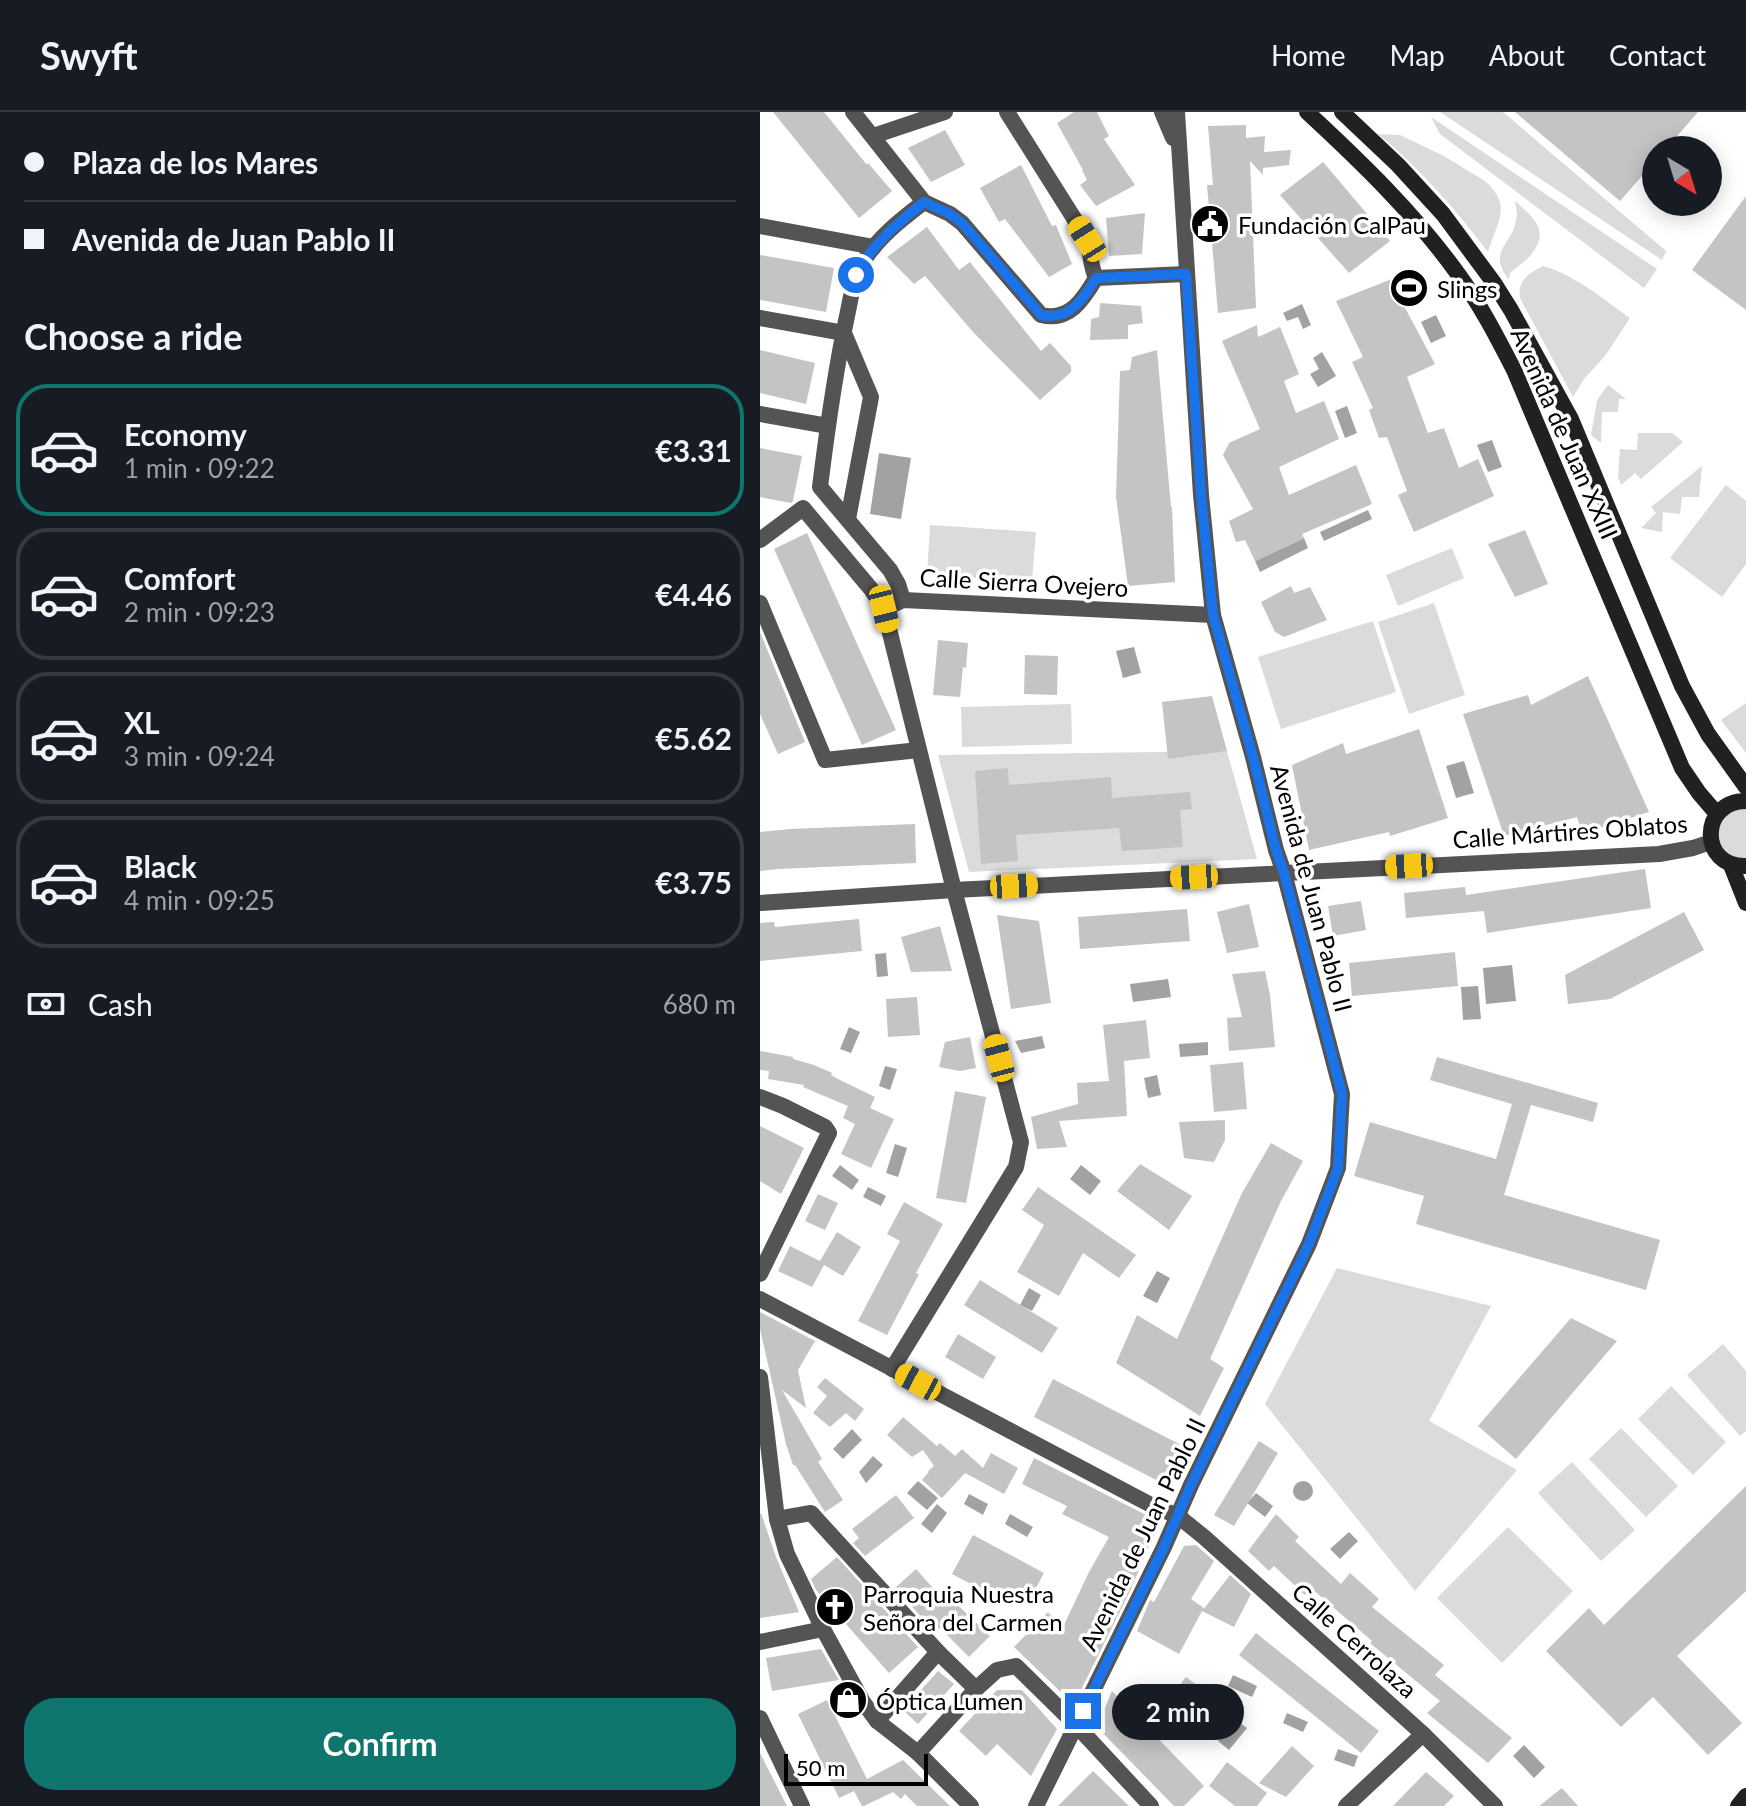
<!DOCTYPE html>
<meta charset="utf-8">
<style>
body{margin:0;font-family:Lato,sans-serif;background:#242831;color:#f1f3f6;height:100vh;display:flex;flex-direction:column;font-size:30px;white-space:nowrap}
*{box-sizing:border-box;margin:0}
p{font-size:26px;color:#9ea1a6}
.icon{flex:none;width:44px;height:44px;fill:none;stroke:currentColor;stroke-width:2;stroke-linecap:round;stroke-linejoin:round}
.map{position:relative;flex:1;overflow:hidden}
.drawer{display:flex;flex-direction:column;background:#171b24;width:760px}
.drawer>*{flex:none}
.hud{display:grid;align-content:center;height:176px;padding:0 24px;background:#171b24}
.needle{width:52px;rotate:142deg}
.controls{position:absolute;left:882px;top:24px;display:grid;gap:16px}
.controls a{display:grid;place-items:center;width:80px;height:80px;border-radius:50%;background:#171b24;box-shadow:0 4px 20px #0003;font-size:40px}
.scale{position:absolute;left:24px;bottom:20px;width:144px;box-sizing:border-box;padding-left:8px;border:4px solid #000;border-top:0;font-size:22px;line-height:28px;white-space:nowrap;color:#000;-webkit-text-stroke:6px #fff;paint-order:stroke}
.end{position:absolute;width:36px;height:36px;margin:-18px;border:10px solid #1a73e8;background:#fff;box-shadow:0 0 0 4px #fff}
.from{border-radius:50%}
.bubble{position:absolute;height:56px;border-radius:28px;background:#171b24;box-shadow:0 4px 20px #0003;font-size:26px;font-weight:700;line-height:56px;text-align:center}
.car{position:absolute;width:24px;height:48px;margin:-24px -12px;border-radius:10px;box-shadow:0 0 6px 2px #0007;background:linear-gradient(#f5c518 24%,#345 0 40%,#f5c518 0 76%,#345 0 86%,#f5c518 0)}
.hud b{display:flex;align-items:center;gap:28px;height:76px;font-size:30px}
.hud b+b{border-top:2px solid #363941}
.hud i{width:20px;height:20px;background:#f1f3f6}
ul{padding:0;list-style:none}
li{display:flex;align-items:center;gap:24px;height:132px;margin:0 16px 12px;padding:0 8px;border:4px solid #363941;border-radius:32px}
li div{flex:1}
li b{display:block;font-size:30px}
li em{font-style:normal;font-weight:700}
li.on{border-color:#0f766e}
li>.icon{width:72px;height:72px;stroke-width:1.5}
h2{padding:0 24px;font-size:36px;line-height:96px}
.pay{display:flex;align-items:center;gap:20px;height:88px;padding:0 24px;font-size:30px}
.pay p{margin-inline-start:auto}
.cta{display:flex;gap:16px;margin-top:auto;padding:16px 24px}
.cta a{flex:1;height:92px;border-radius:32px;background:#0f766e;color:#fff;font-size:32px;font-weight:700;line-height:92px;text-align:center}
header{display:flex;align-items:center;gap:48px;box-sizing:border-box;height:112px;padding:0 40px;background:#171b24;border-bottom:2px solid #363941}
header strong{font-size:38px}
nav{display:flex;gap:44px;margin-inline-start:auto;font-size:28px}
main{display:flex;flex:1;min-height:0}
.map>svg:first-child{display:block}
.green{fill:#dbdbdb}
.water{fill:#a2a2a2}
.building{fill:#c4c4c4}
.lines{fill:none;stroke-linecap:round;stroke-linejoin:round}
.street{stroke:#545454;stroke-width:16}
.secondary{stroke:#212121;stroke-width:16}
.route{stroke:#1a73e8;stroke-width:10}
.labels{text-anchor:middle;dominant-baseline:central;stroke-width:7;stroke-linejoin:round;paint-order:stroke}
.poi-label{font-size:24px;fill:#000;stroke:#fff;text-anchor:start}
.street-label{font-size:24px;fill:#000;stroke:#fff}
</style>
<header>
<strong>Swyft</strong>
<nav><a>Home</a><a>Map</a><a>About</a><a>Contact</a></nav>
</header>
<main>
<section class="drawer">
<div class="hud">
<b><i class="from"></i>Plaza de los Mares</b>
<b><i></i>Avenida de Juan Pablo II</b>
</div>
<h2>Choose a ride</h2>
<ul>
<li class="on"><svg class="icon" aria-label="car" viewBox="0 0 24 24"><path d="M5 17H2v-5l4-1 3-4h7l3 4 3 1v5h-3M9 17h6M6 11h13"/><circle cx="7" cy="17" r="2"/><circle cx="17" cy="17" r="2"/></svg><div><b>Economy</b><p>1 min · 09:22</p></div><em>€3.31</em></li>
<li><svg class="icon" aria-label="car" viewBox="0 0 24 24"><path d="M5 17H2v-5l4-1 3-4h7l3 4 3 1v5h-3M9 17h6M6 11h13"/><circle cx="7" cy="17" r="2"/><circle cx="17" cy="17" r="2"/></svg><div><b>Comfort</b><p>2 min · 09:23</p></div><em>€4.46</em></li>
<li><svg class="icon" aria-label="car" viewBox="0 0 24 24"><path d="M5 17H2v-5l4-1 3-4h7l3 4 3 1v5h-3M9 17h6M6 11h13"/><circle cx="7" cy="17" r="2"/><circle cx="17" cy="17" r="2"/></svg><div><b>XL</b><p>3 min · 09:24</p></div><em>€5.62</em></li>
<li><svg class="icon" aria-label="car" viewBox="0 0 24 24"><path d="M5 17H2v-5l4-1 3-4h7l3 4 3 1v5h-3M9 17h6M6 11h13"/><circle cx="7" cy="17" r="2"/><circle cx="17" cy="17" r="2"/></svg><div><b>Black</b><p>4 min · 09:25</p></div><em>€3.75</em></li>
</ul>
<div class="pay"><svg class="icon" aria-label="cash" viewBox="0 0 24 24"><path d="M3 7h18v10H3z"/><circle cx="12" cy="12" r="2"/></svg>Cash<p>680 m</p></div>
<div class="cta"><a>Confirm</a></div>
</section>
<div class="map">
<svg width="986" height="1694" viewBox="0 0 986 1694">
<rect width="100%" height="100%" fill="#fff"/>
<g class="green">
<polygon points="680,0 743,0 906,139 902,148"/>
<polygon points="671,5 897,157 884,176 680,22"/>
<path d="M 618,22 L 640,23 L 682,43 L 725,69 C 753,94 737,110 728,140 C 695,97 660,56 618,22 Z"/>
<path d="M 755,89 C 774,106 791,119 770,144 C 764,151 756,155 750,161 L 749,168 C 727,139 751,134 756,109 C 758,102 756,96 755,89 Z"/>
<path d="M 783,154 C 815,163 843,187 870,206 L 845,244 L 824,267 L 813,285 L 760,186 C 757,169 769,161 783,154 Z"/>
<polygon points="848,273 866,287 859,287 858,300 842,300 841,331 831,323 837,288"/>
<polygon points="878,321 912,321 923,330 881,367 875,361 861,373 858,365 860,337 877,338"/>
<polygon points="942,354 939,385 922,385 920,402 903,400 902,420 881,416 896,401 891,395"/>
<polygon points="966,373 986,389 986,452 962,485 910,446"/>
<polygon points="170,413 276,420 272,469 167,463"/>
<polygon points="692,436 704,466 638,494 626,463"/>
<polygon points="674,491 705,583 649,602 618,510"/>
<polygon points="613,509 636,580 521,617 498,545"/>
<polygon points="986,591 986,641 961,608"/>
<polygon points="311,592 312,632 202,635 201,595"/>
<polygon points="467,639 497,747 209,760 178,643"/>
<path d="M 986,696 L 986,749 L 965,742 C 954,719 954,721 968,700 Z"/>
<polygon points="577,1156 731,1194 669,1309 757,1358 655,1479 505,1292"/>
<polygon points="963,1232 986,1259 986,1319 980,1324 927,1263"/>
<polygon points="911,1274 966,1330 933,1363 878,1307"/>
<polygon points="861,1316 918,1374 886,1405 829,1347"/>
<polygon points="812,1350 875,1418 841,1449 778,1381"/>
<polygon points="748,1415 813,1479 742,1551 677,1486"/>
</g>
<g class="water">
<polygon points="542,192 551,213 543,217 538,205 527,209 523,201"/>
<polygon points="676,203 686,224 671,231 661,210"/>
<polygon points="562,240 576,264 558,275 550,262 559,257 553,246"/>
<polygon points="587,294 597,321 585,326 575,299"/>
<polygon points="732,328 742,355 728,360 717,333"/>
<polygon points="119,341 151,346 141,407 110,402"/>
<polygon points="608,398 612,407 564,429 560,420"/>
<polygon points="544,426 548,436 500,460 495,449"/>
<polygon points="374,535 381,561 363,566 356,539"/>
<polygon points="704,649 714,681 696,686 686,654"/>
<polygon points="126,841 128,864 117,865 115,842"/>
<polygon points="752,853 756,889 726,892 723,856"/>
<polygon points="408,867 411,885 373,890 370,872"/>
<polygon points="718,874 721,907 703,908 701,875"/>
<polygon points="89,915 100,920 91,941 80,937"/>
<polygon points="282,924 285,936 261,941 255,929"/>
<polygon points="448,930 448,943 420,945 419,932"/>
<polygon points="125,954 137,957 130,978 119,974"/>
<polygon points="397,963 401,983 388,986 384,966"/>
<polygon points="135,1032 147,1036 138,1065 126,1061"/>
<polygon points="80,1053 99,1068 92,1078 72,1064"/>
<polygon points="321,1053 341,1069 330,1083 310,1067"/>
<polygon points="108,1075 126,1084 121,1094 103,1085"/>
<polygon points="397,1159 410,1166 397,1191 383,1184"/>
<polygon points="269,1176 281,1183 272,1199 260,1193"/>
<polygon points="92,1317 102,1328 83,1347 73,1337"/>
<polygon points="113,1344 123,1353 106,1371 99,1360"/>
<circle cx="543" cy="1379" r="10"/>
<polygon points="158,1369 178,1386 167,1398 147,1381"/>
<polygon points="496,1381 513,1394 505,1405 487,1391"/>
<polygon points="209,1382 228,1392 223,1403 204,1392"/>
<polygon points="177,1392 187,1401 172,1421 161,1412"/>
<polygon points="250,1402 273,1415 267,1425 245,1412"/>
<polygon points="589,1420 598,1429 580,1447 570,1437"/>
<polygon points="473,1563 497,1574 492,1585 468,1574"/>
<polygon points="527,1601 548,1610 543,1620 523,1611"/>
<polygon points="475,1607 487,1616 469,1638 458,1629"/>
<polygon points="764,1633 785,1655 774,1666 753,1644"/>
<polygon points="578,1637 598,1644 594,1655 574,1648"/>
</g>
<g class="building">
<polygon points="13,0 64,0 107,53 108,51 132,79 99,106"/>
<polygon points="314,0 337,0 349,24 344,27 375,73 336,94 320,73 327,68 322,58 323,58 297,11"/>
<polygon points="755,0 938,0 905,38 896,38 896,48 860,89"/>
<polygon points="486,13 486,26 505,24 504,40 531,38 529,53 503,56 503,63 490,49 496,196 458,201 447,73 453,73 448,14"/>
<polygon points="185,18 205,53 171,70 148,36"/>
<polygon points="563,50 630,129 589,161 520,83"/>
<polygon points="261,53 292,114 296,113 312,152 289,165 245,107 239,110 220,76"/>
<polygon points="986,84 986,198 932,158"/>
<polygon points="385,101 382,142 349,144 346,106"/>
<polygon points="167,115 199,158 210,150 281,239 290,231 311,254 311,260 280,288 213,220 165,164 154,172 127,145"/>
<polygon points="0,143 74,156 66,200 0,188"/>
<polygon points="642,163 652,188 643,192 675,252 647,265 668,321 684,316 699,356 718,347 734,384 654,420 638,383 647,379 627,325 619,326 609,298 613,296 592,250 603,245 576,189"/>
<polygon points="340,191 381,194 383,211 368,213 368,227 330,228 331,207 339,205"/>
<polygon points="497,213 498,225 520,215 539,262 524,269 536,301 564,289 579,327 519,355 529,383 596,353 612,392 542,422 544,426 495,449 485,428 476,430 469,409 493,397 463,343 469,331 500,317 462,229"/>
<polygon points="0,238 55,251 46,292 0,281"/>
<polygon points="397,238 411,395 412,395 415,470 368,474 356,385 360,259 370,258 372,245"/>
<polygon points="0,336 42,344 33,389 31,391 0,385"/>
<polygon points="765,418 788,472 755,485 728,432"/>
<polygon points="47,421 136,618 102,633 14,437"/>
<polygon points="531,474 534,481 550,475 567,508 524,525 515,520 501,490"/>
<polygon points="0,520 45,630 18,642 0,602"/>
<polygon points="178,528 208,531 206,556 203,555 200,585 173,583"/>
<polygon points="265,543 298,544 297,583 264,582"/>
<polygon points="828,564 889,700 822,722 817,705 744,724 703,602 768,583 771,593"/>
<polygon points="452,584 467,639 408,647 402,590"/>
<polygon points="659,617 688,706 630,724 629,720 549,738 532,653 583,631 586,642"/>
<polygon points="248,656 249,673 351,665 352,686 430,680 432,697 420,698 423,735 362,739 359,716 256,723 258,749 221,752 215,659"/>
<polygon points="155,712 156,751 18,757 0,759 0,720 30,717"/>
<polygon points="885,757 891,796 727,821 724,799 646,806 644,781 705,775 706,783"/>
<polygon points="601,789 606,818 573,824 568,794"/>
<polygon points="489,792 499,835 467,841 457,800"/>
<polygon points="427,797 430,829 320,837 318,805"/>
<polygon points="924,800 944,838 850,887 808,892 805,863"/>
<polygon points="237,803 279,809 291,891 251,897"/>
<polygon points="99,807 102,839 0,849 0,811 14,810 15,815"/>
<polygon points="180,814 192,859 151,860 141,825"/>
<polygon points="695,840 698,874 592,884 589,851"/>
<polygon points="505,859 510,883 515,935 469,939 467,906 482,905 472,862"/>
<polygon points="157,885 160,923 128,925 126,887"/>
<polygon points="386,908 390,946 364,949 367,1004 299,1009 307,1035 277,1037 271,1005 318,992 317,971 349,969 343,913"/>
<polygon points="210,925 216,956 200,959 179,955 185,930"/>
<polygon points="0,939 33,945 33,947 54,953 72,961 71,963 76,966 115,985 110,996 134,1007 111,1056 81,1042 95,1012 83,1006 88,994 43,975 44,973 8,967 9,959 0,958"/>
<polygon points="677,945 838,991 833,1010 771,993 744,1083 900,1128 886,1178 656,1112 664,1084 594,1064 610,1010 736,1047 752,992 670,968"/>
<polygon points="483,950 487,997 454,1000 450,953"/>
<polygon points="195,979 226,985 206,1091 176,1086"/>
<polygon points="465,1008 465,1028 454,1050 424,1046 419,1010"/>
<polygon points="0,1014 44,1036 21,1082 0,1069"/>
<polygon points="511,1031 543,1049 521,1089 450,1247 464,1256 440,1304 356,1251 377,1203 417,1227 482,1081"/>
<polygon points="380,1052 432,1084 409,1118 357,1079"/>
<polygon points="278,1075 376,1143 359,1166 323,1141 299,1184 257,1160 284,1113 262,1098"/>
<polygon points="58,1082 78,1091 65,1118 45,1109"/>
<polygon points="144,1090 183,1112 156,1161 159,1162 127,1223 98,1209 140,1129 127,1122"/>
<polygon points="77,1120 101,1135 83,1164 64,1153 52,1175 18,1159 30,1134 60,1149"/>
<polygon points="220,1168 298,1216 282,1241 204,1193"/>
<polygon points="0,1200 55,1229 38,1258 46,1296 22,1278 62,1347 58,1350 83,1388 65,1400 35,1353 33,1353 26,1332 0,1217"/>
<polygon points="811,1206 857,1229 756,1347 718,1314"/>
<polygon points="198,1222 236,1245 223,1267 185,1245"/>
<polygon points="65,1266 104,1297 95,1309 86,1301 70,1315 53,1301 67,1284 57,1275"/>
<polygon points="293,1267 423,1334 404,1372 274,1305"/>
<polygon points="143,1305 177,1334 180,1331 195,1344 202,1337 223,1356 231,1341 258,1356 244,1382 205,1361 182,1386 162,1368 169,1360 168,1359 174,1354 163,1338 152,1345 127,1323"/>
<polygon points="499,1329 518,1341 474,1414 454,1403"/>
<polygon points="274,1346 392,1406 398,1413 370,1479 321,1578 302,1581 254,1535 288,1500 303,1515 329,1460 349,1425 302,1402 307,1394 262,1372"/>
<polygon points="986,1374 986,1479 917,1544 982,1611 948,1643 893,1585 861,1615 786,1539 829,1496 844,1513"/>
<polygon points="136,1383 154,1406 105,1444 93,1431 99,1426 92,1417"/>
<polygon points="1,1401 16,1445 39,1500 0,1506 0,1402"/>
<polygon points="516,1402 539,1425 535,1429 581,1472 590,1461 619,1487 612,1495 684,1553 675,1563 752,1626 728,1651 667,1601 680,1589 610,1531 612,1529 551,1476 545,1483 514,1454 509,1459 488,1439"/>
<polygon points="213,1423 284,1461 270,1487 254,1478 247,1491 192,1462"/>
<polygon points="436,1433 454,1449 431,1487 444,1496 443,1498 470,1463 491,1482 474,1515 442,1499 419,1542 377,1519 390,1488 394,1490 424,1434"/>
<polygon points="77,1445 158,1535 129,1561 56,1478 51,1467"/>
<polygon points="156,1457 180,1484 183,1479 230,1524 209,1545 180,1516 175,1520 135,1476"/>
<polygon points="496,1521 619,1619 601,1641 479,1543"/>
<polygon points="61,1537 79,1568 12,1579 6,1546"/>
<polygon points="178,1559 194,1572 158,1612 143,1598"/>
<polygon points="426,1565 460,1591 437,1621 403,1595"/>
<polygon points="237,1578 262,1578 297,1617 271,1664 237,1632 226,1644 199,1619"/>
<polygon points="352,1579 444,1674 424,1694 414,1694 337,1615"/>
<polygon points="67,1588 107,1667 143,1648 190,1694 157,1694 145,1682 141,1687 133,1680 104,1694 102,1694 94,1679 79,1686 38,1602"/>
<polygon points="532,1634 554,1654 526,1685 499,1671"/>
<polygon points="0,1641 27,1694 0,1694"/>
<polygon points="467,1650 507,1681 497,1694 475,1694 449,1674"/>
<polygon points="333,1659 369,1694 298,1694"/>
<polygon points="666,1660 694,1684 684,1694 633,1694"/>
<polygon points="802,1676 818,1694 779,1694"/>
</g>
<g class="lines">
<g class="street">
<path d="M 93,0 L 164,90 L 190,102 L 202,111 L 281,203 C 309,210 323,188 336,166 C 330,154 331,140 327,127 L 247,0"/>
<polyline points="402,0 413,26"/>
<polyline points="113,24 185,0"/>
<polyline points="0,114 114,135"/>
<polyline points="336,166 426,162"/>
<polyline points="0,206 84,221 111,285 88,407"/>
<polyline points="0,302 68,314"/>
<polyline points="0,428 43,396 111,477 124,497"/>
<path d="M 143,488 L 138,472 L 130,458 L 60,375 C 67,318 75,260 87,204 C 91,186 93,166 103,150 C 117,126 142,107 164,90"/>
<polyline points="0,491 65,648 159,638"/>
<polyline points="0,791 194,778 899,742 933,736 951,730"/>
<polyline points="0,985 23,994 65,1015 69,1021 0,1162"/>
<polyline points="0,1187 393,1394 418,1404 444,1425 663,1622 735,1694"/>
<polyline points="132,1257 256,1055 261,1030 194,778 124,497 143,488 453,503"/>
<polyline points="0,1265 17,1407 27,1442 63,1517 103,1590 117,1609 158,1641 211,1694"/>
<polyline points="17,1407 51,1401 178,1540 216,1577"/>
<polyline points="0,1530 63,1517"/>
<polyline points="0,1606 42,1694"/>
<polyline points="117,1609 178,1540"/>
<polyline points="158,1641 216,1577 237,1558 256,1554 316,1613 391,1694"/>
<polyline points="276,1694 404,1435 431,1373 549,1132 578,1056 582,982 524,761 516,738 493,645 453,503 441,383 417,0"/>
<polyline points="586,1694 663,1622"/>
</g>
<g class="secondary">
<path d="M 547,0 C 601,50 655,102 698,162 C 720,192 737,225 754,258 L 922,656 L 939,681 L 957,702"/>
<polyline points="582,0 638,53 683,102 734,171 751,198 811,307 922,574 948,622 986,675"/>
<path d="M 986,689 C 939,689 939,756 986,754"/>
<polyline points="971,753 986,791"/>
<polyline points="978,1694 986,1684"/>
</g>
</g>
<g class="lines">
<path class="route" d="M 96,163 C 112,132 138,111 164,90 L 190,102 L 202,111 L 281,203 C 309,209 323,188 336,166 L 426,162 L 441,383 L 453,503 L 493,645 L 516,738 L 524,761 L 582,982 L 578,1056 L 549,1132 L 431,1373 L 404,1435 L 323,1599"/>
</g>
<defs>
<symbol id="civic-disc" viewBox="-11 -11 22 22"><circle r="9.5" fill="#000" stroke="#fff"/><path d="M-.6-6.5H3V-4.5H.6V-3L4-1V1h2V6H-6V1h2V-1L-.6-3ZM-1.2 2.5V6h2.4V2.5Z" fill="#fff"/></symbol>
<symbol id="stadium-disc" viewBox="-11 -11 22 22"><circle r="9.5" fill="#000" stroke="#fff"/><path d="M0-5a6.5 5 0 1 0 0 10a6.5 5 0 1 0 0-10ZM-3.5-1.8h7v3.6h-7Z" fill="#fff"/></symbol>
<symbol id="church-disc" viewBox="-11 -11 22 22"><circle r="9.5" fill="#000" stroke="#fff"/><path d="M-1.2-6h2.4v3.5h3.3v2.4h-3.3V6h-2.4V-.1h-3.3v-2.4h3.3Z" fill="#fff"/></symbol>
<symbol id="shop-disc" viewBox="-11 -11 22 22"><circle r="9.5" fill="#000" stroke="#fff"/><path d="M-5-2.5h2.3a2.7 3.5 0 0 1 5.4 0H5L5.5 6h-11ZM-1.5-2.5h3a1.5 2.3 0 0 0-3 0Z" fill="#fff"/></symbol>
</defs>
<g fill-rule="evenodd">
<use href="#civic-disc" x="428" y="90" width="44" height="44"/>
<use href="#stadium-disc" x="627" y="154" width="44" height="44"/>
<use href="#church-disc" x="53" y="1473" width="44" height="44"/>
<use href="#shop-disc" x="66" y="1566" width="44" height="44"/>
</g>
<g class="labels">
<g class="poi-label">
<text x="478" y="112">Fundación CalPau</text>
<text x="677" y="176">Slings</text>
<text x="103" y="1481">Parroquia Nuestra<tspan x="103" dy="28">Señora del Carmen</tspan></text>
<text x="116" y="1588">Óptica Lumen</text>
</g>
<g class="street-label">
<text transform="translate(805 321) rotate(66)">Avenida de Juan XXIII</text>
<text transform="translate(264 470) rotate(3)">Calle Sierra Ovejero</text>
<text transform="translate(810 719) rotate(-4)">Calle Mártires Oblatos</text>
<text transform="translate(552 776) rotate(75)">Avenida de Juan Pablo II</text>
<text transform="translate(382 1422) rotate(-64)">Avenida de Juan Pablo II</text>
<text transform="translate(595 1528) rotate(42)">Calle Cerrolaza</text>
</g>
</g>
</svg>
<div class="controls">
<a><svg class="needle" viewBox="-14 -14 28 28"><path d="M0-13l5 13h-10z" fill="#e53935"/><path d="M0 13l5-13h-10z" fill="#9ea1a6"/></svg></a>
</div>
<div class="scale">50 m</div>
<i class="end from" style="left:96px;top:163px"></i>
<i class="end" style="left:323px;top:1599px"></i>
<div class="bubble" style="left:352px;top:1572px;width:132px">2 min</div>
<i class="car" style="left:327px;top:127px;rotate:328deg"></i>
<i class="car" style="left:124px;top:497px;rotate:166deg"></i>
<i class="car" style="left:649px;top:754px;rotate:267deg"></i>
<i class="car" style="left:434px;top:765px;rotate:267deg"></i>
<i class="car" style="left:254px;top:774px;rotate:87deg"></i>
<i class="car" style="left:239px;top:946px;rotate:345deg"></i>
<i class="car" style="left:158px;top:1270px;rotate:298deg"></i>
</div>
</main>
